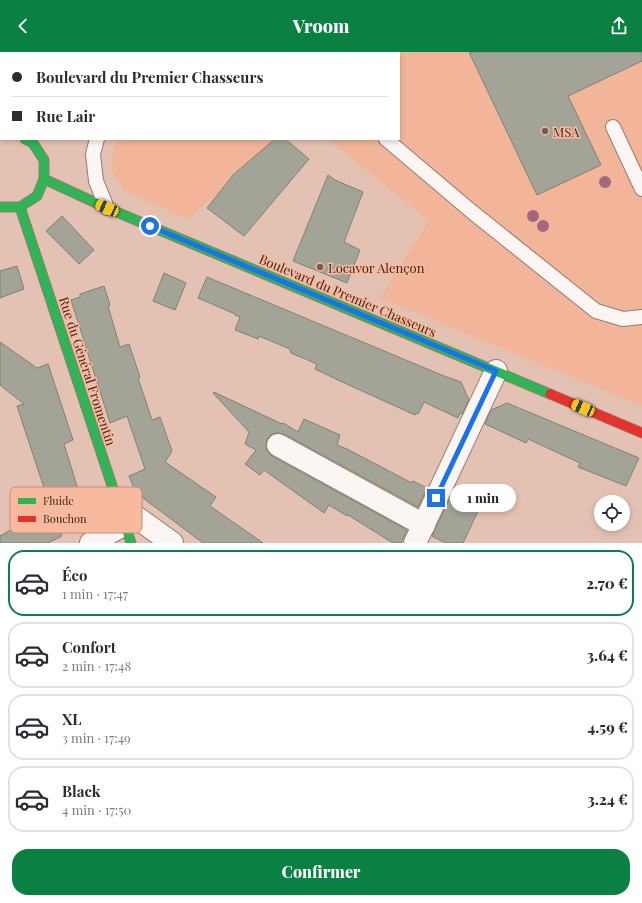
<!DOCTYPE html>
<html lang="fr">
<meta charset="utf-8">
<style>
body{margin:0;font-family:"Playfair Display",serif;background:#f7f7f7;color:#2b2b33;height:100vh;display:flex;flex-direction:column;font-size:15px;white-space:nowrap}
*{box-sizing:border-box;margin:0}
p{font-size:13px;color:#7c7c81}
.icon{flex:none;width:22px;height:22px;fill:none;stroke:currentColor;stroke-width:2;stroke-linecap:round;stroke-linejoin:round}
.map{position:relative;height:491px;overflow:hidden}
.side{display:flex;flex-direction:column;background:#fff;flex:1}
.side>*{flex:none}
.guide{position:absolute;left:0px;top:0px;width:400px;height:88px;box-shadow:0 2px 6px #0003;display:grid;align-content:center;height:88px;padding:0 12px;background:#fff}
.controls{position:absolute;left:594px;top:443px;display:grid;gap:8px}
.controls a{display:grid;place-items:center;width:36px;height:36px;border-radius:50%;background:#fff;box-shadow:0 2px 6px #0003;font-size:20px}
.end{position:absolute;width:18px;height:18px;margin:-9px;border:5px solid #1a73e8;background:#fff;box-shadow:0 0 0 2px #fff}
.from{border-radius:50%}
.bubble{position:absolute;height:28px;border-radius:14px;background:#fff;box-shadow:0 2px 6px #0003;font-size:13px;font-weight:800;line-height:28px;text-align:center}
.car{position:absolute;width:12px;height:24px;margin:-12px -6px;border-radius:5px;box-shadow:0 0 3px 1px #0007;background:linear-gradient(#f5c518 24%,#345 0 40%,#f5c518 0 76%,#345 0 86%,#f5c518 0)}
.guide b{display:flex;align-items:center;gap:14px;height:38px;font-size:15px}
.guide b+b{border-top:1px solid #e1e1e2}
.guide i{width:10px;height:10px;background:#2b2b33}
ul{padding:7px 0 0;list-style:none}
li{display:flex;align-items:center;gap:12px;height:66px;margin:0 8px 6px;padding:0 4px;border:2px solid #e1e1e2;border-radius:16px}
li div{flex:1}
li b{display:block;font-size:15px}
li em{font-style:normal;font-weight:800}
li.active{border-color:#0b8043}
li>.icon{width:36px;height:36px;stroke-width:1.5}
.primary-button{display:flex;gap:8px;margin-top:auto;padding:8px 12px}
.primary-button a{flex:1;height:46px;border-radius:16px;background:#0b8043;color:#fff;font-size:16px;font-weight:800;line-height:46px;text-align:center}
header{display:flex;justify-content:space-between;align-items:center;height:52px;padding:0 12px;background:#0b8043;color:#fff;font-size:18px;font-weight:800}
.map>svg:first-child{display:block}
.built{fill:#f2b599}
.building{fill:#a3a497;stroke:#7c8275}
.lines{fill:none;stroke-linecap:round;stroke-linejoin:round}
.lane-casing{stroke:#967a6e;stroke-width:16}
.street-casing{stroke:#967a6e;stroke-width:24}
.fast-casing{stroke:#967a6e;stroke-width:11}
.jam-casing{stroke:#967a6e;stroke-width:11}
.lane{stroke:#fbf6f4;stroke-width:14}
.street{stroke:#fbf6f4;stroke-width:22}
.fast{stroke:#30b455;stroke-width:9}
.jam{stroke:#e5322d;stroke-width:9}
.tree{fill:#a2697d}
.route{stroke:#1a73e8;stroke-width:5}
.poi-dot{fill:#7b5d4e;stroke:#f8ba9f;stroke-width:1.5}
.labels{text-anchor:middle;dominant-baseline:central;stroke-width:3;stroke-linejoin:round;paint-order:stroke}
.poi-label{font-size:13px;fill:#432618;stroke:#f8ba9f;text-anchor:start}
.street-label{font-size:13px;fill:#432618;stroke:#f8ba9f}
.key{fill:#f8ba9f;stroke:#c28e76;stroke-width:1}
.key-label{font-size:11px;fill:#432618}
</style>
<header><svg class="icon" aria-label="back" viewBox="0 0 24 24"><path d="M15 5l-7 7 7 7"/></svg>Vroom<svg class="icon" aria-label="share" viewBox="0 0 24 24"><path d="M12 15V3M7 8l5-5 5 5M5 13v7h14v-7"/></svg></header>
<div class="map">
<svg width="642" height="491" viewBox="0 0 642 491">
<rect width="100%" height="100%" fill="#e4c2b3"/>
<g class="built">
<polygon points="80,0 642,0 642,354 380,246 429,169 328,87 399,87 399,1 79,1"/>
<polygon points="119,87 281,87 188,167 125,139 117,128 111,116 113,96"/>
</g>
<g class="building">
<polygon points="469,0 642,0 642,9 568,44 601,113 537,143"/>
<polygon points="275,87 285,87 309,107 244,184 207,156 234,122"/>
<polygon points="328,123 335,128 363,140 344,190 360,198 347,231 293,209"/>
<polygon points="62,164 94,198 79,212 46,179"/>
<polygon points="17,214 24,237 0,246 0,219"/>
<polygon points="164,221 186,231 175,258 153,249"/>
<polygon points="207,225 444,324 461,330 469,348 462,362 460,361 458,366 424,350 418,362 416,361 415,363 340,329 315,317 317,312 291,301 290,297 259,284 258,287 235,278 240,265 235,263 235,262 198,246"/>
<polygon points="104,234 110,253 108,254 120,295 129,292 140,325 138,326 152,368 160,365 172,399 165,410 216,445 210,454 263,491 203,491 143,446 133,434 129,424 145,417 127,364 110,371 71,248 80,245 80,242"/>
<polygon points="0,290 37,316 48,312 73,388 64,392 85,460 57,470 62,484 48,491 0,491 0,484 23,471 21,468 51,457 17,354 24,352 0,333"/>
<polygon points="214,340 282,372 283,371 298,380 304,367 340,383 337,393 347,397 412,431 413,429 427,436 418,455 284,382 278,381 272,382 267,387 266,394 267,399 272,404 407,478 401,491 393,491 348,463 347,464 329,453 324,461 264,418 260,423 245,412 256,398 245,392 249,380 213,341"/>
<polygon points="507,351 639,406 626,434 578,415 580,411 528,387 526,391 485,372 491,358"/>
<polygon points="455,442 479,457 463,491 445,491 432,484 449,448 451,450"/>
</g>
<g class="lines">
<defs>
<g id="lane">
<polyline points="194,0 194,1"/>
<polyline points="613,75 642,137"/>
<polyline points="97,87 93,102 96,129 107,156"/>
<polyline points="386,87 471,159 596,259 623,267 642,265"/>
</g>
<g id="street">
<polyline points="61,1 62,0"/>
<polyline points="278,393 424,473"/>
<polyline points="118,452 172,491"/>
<polyline points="91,491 125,472"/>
<polyline points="415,491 496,319"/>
</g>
<g id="fast">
<polyline points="0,81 1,81"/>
<polyline points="44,127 107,156 550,342"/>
<polyline points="0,155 20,155 37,144 44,127 44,108 33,91 25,87"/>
<polyline points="20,155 131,491"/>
</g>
<polyline id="jam" points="550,342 642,381"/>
</defs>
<use href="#lane" class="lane-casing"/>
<use href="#street" class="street-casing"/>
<use href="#fast" class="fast-casing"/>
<use href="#jam" class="jam-casing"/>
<use href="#lane" class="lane"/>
<use href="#street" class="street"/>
<use href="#fast" class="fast"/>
<use href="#jam" class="jam"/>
</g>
<g class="tree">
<circle cx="605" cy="130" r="6"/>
<circle cx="533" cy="164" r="6"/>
<circle cx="543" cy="174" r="6"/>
</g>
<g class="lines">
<polyline class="route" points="150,174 496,319 436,446"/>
</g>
<g class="poi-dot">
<circle cx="545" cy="79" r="4"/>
<circle cx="320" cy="215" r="4"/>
</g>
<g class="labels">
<g class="poi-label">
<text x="553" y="79">MSA</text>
<text x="328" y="215">Locavor Alençon</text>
</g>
<g class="street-label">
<text transform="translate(348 243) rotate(23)">Boulevard du Premier Chasseurs</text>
<text transform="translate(88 319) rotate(72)">Rue du Général Fromentin</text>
</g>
</g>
<rect x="10" y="435" width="132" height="46" rx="6" class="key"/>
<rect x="18" y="446" width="18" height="6" fill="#30b455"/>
<rect x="18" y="464" width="18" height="6" fill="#e5322d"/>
<g class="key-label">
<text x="43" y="453">Fluide</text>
<text x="43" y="471">Bouchon</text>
</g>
</svg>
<div class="controls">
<a><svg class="icon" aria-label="locate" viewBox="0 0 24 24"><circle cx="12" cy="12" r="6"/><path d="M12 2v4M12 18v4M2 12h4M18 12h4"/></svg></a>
</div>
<i class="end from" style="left:150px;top:174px"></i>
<i class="end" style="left:436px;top:446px"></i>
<div class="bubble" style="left:450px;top:432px;width:66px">1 min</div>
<i class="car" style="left:107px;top:156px;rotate:294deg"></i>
<i class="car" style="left:583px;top:356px;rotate:293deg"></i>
<div class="guide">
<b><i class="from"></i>Boulevard du Premier Chasseurs</b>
<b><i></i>Rue Lair</b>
</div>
</div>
<section class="side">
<ul>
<li class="active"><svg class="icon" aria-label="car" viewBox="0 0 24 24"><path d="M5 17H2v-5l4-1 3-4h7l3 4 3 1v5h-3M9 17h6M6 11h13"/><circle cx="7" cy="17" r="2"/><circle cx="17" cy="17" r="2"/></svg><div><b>Éco</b><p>1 min · 17:47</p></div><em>2.70 €</em></li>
<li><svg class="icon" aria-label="car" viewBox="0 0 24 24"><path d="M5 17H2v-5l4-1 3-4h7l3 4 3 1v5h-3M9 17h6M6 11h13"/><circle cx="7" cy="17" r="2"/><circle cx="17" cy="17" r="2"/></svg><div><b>Confort</b><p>2 min · 17:48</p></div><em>3.64 €</em></li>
<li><svg class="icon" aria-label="car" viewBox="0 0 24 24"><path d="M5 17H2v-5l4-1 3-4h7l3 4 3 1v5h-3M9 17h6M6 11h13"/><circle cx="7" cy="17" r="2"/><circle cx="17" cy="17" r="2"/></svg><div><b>XL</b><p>3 min · 17:49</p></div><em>4.59 €</em></li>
<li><svg class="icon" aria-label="car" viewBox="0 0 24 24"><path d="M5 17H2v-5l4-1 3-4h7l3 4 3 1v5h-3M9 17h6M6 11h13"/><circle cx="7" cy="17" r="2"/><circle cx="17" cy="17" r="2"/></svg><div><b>Black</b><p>4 min · 17:50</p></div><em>3.24 €</em></li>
</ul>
<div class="primary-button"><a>Confirmer</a></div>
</section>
